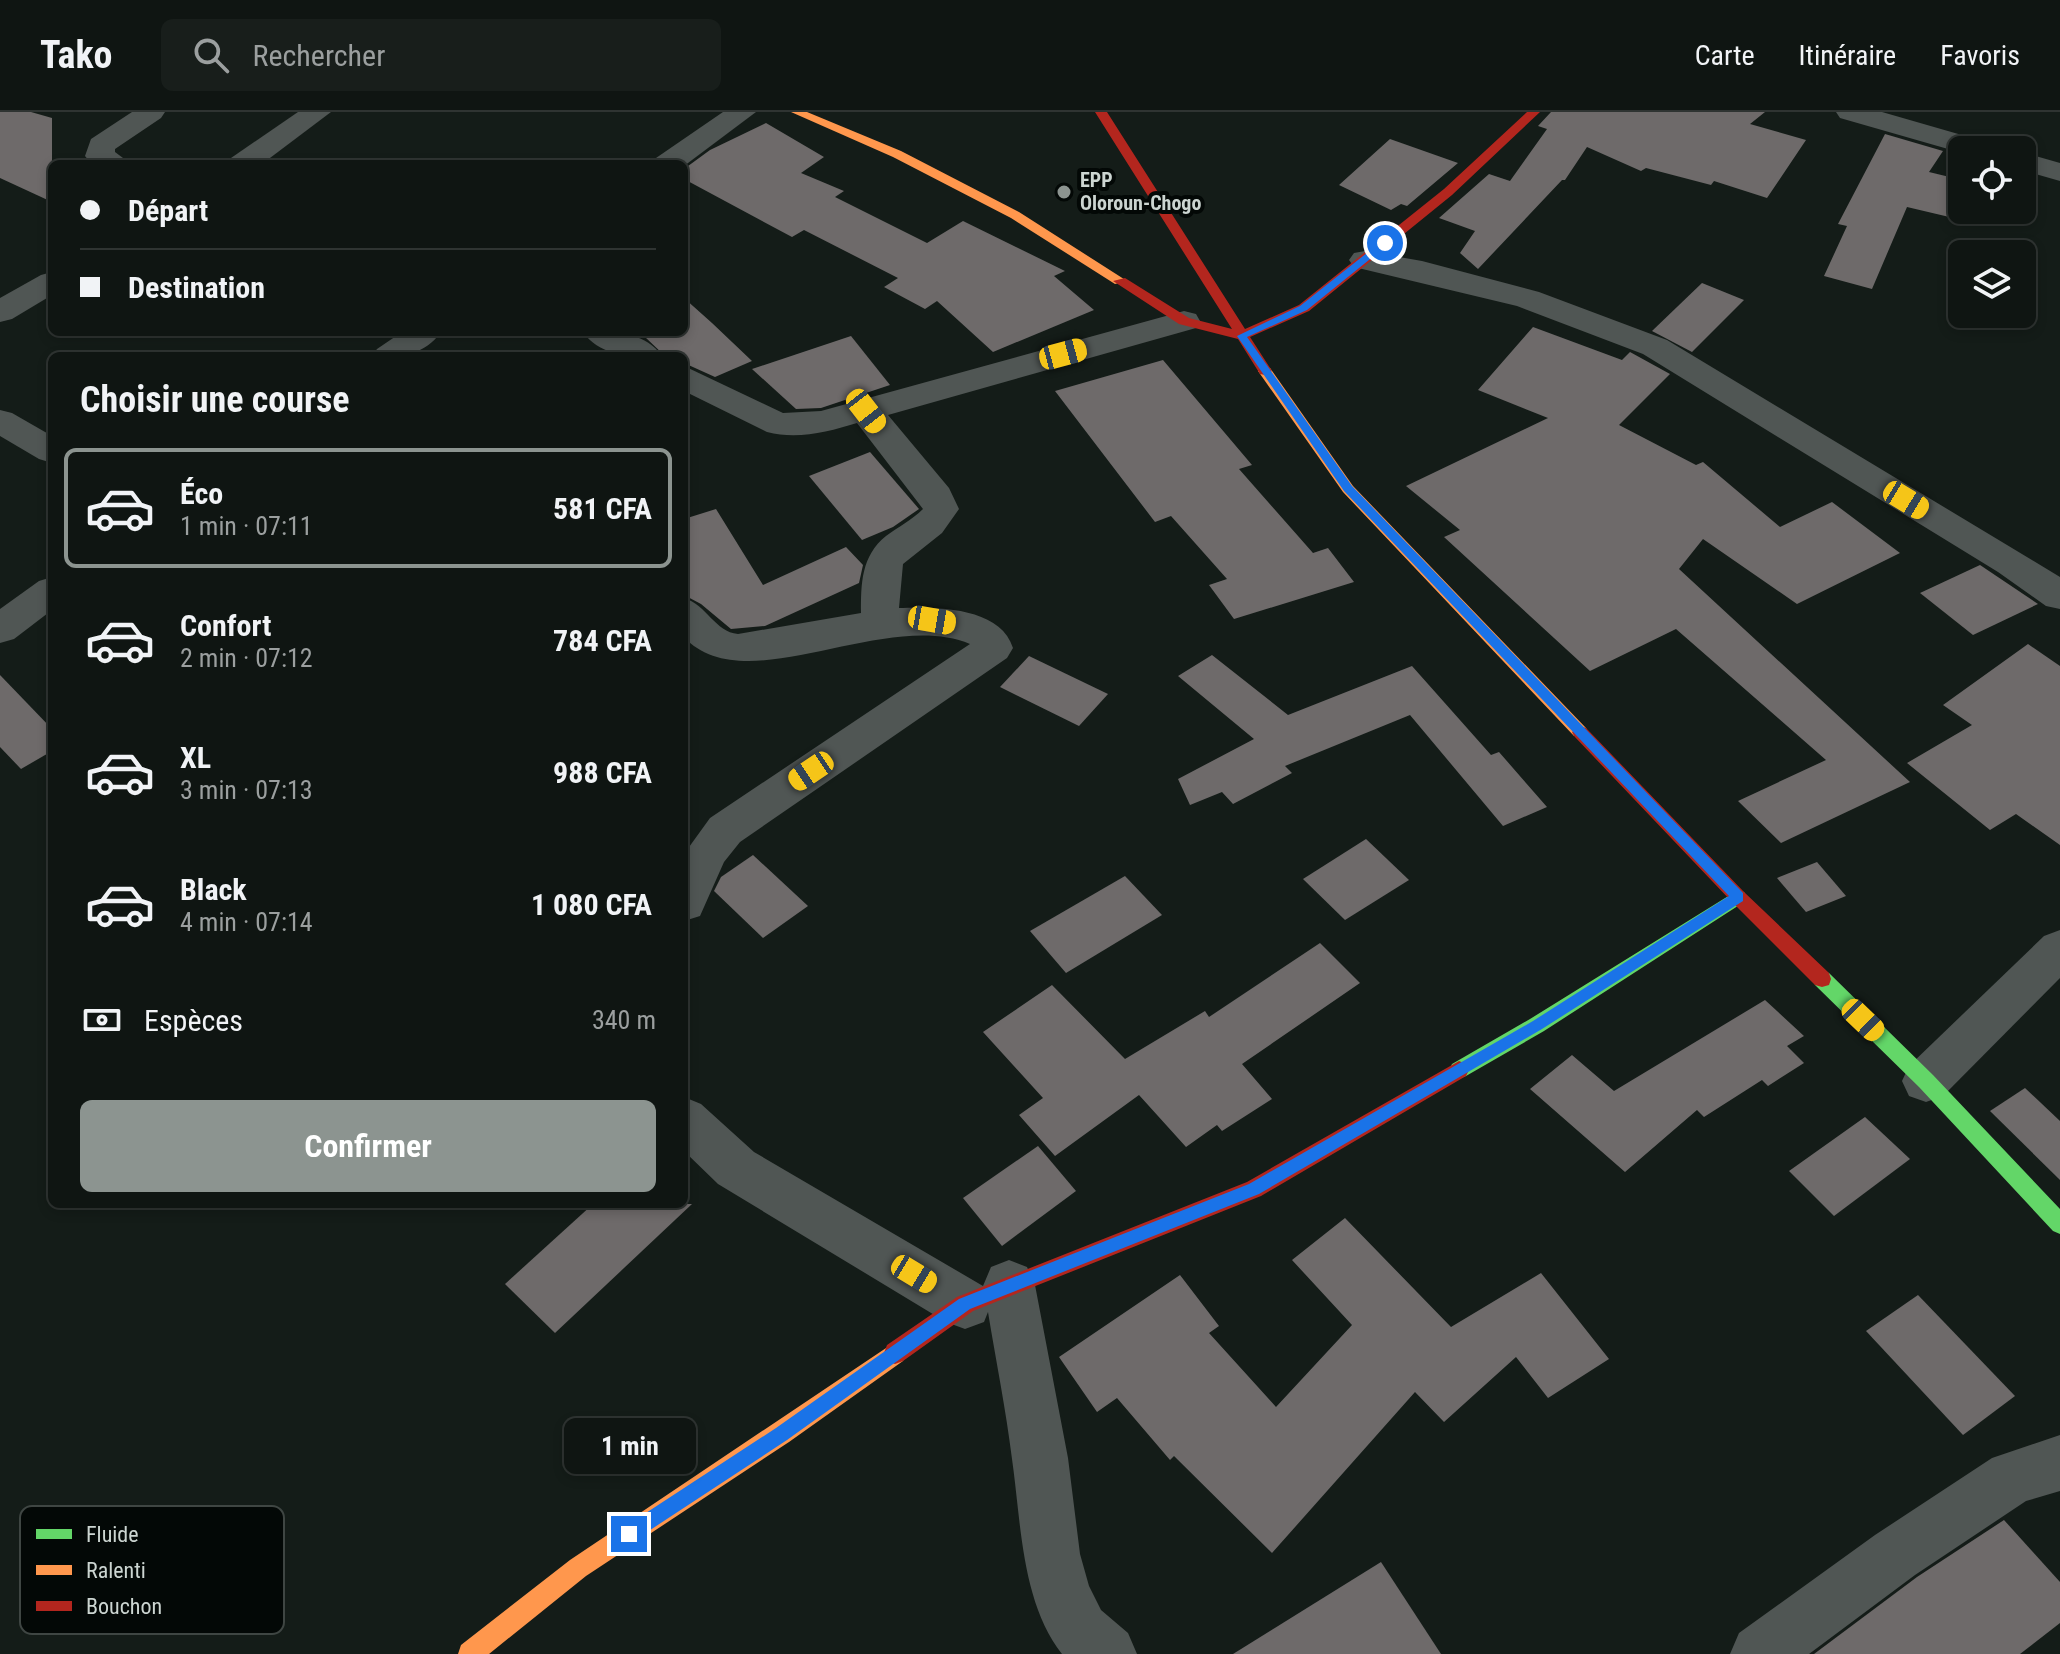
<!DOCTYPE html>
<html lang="fr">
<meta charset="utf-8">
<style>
body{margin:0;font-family:"Roboto Condensed",sans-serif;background:#181e1b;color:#f1f3f6;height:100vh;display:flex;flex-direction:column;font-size:30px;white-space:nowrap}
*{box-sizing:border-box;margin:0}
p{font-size:26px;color:#9b9f9f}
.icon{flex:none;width:44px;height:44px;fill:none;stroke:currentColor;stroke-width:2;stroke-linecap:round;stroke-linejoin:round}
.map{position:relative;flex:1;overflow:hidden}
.sheet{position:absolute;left:48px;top:240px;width:640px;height:856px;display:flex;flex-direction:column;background:#0f1512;border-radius:12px;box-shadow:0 4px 12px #0003,0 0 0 2px #2f3432}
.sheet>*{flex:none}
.hud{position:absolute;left:48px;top:48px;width:640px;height:176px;border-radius:12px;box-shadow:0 4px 12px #0003,0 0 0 2px #2f3432;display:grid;align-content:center;height:176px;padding:0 32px;background:#0f1512}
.buttons{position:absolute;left:1948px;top:24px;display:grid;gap:16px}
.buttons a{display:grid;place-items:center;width:88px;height:88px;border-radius:12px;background:#0f1512;box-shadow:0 4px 12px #0003,0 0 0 2px #2f3432;font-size:40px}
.end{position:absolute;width:36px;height:36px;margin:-18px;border:10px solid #1a73e8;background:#fff;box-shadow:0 0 0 4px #fff}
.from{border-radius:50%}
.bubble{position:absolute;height:56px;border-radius:12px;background:#0f1512;box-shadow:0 4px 12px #0003,0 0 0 2px #2f3432;font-size:26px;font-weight:700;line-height:56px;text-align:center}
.car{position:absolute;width:24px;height:48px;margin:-24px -12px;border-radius:10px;box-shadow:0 0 6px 2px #0007;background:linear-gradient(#f5c518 24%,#345 0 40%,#f5c518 0 76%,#345 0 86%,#f5c518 0)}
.hud b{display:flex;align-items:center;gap:28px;height:76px;font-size:30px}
.hud b+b{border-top:2px solid #2f3432}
.hud i{width:20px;height:20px;background:#f1f3f6}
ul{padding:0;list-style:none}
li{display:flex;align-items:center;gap:24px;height:120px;margin:0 16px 12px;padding:0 16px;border:4px solid transparent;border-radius:12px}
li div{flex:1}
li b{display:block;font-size:30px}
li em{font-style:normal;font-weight:700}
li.active{border-color:#8c9490}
li>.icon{width:72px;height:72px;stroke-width:1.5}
h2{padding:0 32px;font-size:36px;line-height:96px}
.pay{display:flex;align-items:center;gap:20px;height:88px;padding:0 32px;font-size:30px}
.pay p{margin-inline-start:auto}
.primary-button{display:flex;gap:16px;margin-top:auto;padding:16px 32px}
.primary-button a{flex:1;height:92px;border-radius:12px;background:#8c9490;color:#fff;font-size:32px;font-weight:700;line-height:92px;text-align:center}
header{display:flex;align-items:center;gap:48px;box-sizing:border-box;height:112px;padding:0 40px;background:#0f1512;border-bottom:2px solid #2f3432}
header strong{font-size:38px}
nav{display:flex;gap:44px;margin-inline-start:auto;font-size:28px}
.search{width:560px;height:72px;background:#181e1b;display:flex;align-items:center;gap:20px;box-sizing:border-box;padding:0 28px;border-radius:12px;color:#9b9f9f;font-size:30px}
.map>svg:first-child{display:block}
.building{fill:#6e6a6a}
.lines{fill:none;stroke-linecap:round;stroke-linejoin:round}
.street{fill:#505654;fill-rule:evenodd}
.fast{fill:#63d668;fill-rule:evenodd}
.slow{fill:#ff974d;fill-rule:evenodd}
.jam{fill:#b3261e;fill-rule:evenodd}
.route{fill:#1a73e8}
.poi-dot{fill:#8c9490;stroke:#030806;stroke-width:3}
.labels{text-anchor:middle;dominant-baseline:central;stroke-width:8;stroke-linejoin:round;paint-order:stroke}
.far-poi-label{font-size:20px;font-weight:bold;fill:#ccd5d1;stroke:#030806;text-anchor:start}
.key{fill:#030806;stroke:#3f4643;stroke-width:2}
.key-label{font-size:22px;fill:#ccd5d1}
</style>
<header>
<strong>Tako</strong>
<div class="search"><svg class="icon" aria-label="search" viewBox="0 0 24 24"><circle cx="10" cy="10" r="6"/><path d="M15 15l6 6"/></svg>Rechercher</div>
<nav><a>Carte</a><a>Itinéraire</a><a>Favoris</a></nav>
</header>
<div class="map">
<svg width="2060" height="1542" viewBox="0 0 2060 1542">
<rect width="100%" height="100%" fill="#141c18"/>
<g class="building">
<polygon points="0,0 31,0 52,6 52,90 0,66"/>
<polygon points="1551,0 1765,0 1750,12 1806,28 1767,86 1714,69 1711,73 1646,56 1641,59 1587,35 1565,68 1562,68 1478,157 1460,141 1475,119 1439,106 1489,62 1510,69 1547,17 1538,14"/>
<polygon points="766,11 824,45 801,61 844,79 835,85 927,131 963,109 1065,159 1054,164 1094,198 993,240 937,189 925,197 884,175 898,166 804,118 792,125 684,67 684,57 710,38"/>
<polygon points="1885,22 1943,39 1929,60 1962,68 1962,108 1907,95 1872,177 1824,164 1847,114 1838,112"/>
<polygon points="1390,27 1458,51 1407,94 1401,92 1391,98 1339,73"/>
<polygon points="1702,171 1744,188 1692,240 1652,219"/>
<polygon points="684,186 712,211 752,249 715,265 684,251 684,244 665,244 645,225 658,220 684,220"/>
<polygon points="1533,215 1622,248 1630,240 1670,262 1619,313 1696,353 1703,350 1780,415 1832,390 1900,441 1797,492 1703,427 1679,457 1910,670 1781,731 1738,689 1826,648 1676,517 1590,559 1444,425 1460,418 1406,374 1548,306 1478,278"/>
<polygon points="851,224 890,273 821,296 796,297 752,257"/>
<polygon points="1163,248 1252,353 1239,357 1313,441 1328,436 1354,470 1234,507 1209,473 1227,467 1171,404 1155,410 1055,279"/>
<polygon points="870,340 919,397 893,415 862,428 809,364"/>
<polygon points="716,397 763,473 846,435 863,453 859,471 765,514 731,517 701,492 684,483 684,407"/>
<polygon points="1980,453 2038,492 1973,523 1920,481"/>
<polygon points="2028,532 2060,554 2060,733 2016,702 1990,718 1907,651 1972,613 1943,593"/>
<polygon points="1212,543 1288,603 1412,554 1491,643 1499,640 1547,695 1503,714 1410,603 1285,654 1292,661 1233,692 1222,680 1190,693 1178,667 1254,627 1178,564"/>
<polygon points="1029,544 1108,582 1079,614 1000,575"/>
<polygon points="0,563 52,617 52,639 21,657 0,635"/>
<polygon points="1366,727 1409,768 1345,808 1303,767"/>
<polygon points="753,743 808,794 763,826 714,779 721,765"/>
<polygon points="1817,750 1846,784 1806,800 1777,766"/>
<polygon points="1125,764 1162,803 1066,861 1030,819"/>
<polygon points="1320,831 1360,871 1242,952 1272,987 1222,1019 1217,1013 1186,1035 1139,983 1055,1044 1019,1003 1043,986 983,920 1052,873 1125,947 1205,899 1209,905"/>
<polygon points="1765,888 1804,924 1787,934 1804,951 1768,974 1762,968 1704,1005 1697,998 1625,1060 1530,977 1572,943 1614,979"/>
<polygon points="2025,976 2060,1009 2060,1068 1990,999"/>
<polygon points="1865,1005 1910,1047 1834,1104 1789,1059"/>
<polygon points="1038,1034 1076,1079 1002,1134 963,1086"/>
<polygon points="593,1092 692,1092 555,1221 505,1172"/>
<polygon points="1345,1106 1451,1215 1541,1161 1609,1247 1548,1286 1516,1245 1444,1310 1415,1280 1272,1441 1174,1344 1170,1348 1117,1286 1097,1300 1059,1245 1180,1163 1219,1214 1209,1221 1276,1295 1352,1213 1292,1148"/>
<polygon points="1918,1183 2015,1284 1963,1323 1866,1219"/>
<polygon points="2004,1408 2060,1470 2060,1511 2020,1542 1814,1542 1917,1465"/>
<polygon points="1381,1450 1441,1542 1233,1542 1315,1491"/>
</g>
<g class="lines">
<g class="street">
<polygon points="132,0 165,0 161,6 115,37 115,40 131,52 90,50 85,44 91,27"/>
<polygon points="298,0 331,0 262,52 227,52 231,46"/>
<polygon points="723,0 756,0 684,54 652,52 656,46"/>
<polygon points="1836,0 1882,0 1993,32 1998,38 1962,38 1962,41 1840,6"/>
<polygon points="2022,40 2060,51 2060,69 2022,58"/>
<polygon points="1365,139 1422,149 1539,180 1667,228 2060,465 2060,497 2046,494 1998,460 1643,242 1517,194 1354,155 1349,148 1354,141"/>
<polygon points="52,160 52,183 12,207 0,210 0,186 41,163"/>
<path d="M 1184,199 L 1196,202 L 1200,209 L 1196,216 L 888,303 L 949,376 L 959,397 L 942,421 L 903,452 L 899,496 C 935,495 1000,494 1013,536 L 1007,546 L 740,730 L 724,750 L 700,804 L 684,809 L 684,742 L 710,706 L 970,532 C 884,496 745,591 684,525 L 684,486 C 707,493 715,520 738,522 L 861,501 C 861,472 861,444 886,424 C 898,415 912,408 923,397 L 857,311 C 828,320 797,328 767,320 L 684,279 L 684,254 L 783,301 L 821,299 Z"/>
<path d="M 402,220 L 441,220 C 423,245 400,244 372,244 L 377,237 Z"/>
<path d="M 583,220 C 611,220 644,218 662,244 C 634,244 601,246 583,220 Z"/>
<polygon points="0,298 12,301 52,324 52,351 39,347 0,324"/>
<polygon points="52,465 52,498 14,527 0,531 0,497 39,469"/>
<polygon points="2060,818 2060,866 1943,984 1926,990 1909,984 1902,969 1909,954 2044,824"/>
<path d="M 684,985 L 701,992 L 754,1040 L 983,1174 L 991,1155 L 1009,1148 L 1027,1155 L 1035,1173 L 1068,1346 L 1080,1442 L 1089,1474 L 1101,1498 L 1128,1521 L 1137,1542 L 1062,1542 C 1021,1490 1021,1409 1012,1347 C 1006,1298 996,1249 988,1200 L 984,1210 L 965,1217 L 946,1210 L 718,1072 L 684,1039 Z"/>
<polygon points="2060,1323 2060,1379 2026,1389 1915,1463 1809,1542 1730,1542 1739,1521 1875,1423 1992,1346"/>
</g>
<g class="fast">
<polygon points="1738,778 1744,780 1747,785 1744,790 1544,919 1466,964 1459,967 1452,964 1449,958 1452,952 1530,907"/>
<polygon points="1822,859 1829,861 1933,963 2060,1097 2060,1122 2053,1119 1919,975 1815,873 1813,867 1815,861"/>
</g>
<g class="slow">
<polygon points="791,0 807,0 901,39 1019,100 1127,169 1115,172 1011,106 893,45"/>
<polygon points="1265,255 1270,256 1353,374 1586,616 1588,620 1586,624 1574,624 1343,380 1258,259"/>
<polygon points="895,1230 903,1233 906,1241 903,1249 789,1330 586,1464 489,1542 458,1542 461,1533 570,1448"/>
</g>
<g class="jam">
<polygon points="1095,0 1107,0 1245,217 1299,193 1444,77 1527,0 1540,0 1452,83 1309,199 1250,225 1272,259 1265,263 1260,262 1238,227 1179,212 1113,169 1125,166 1189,206 1232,217"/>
<polygon points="1580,614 1586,616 1744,780 1829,861 1831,867 1829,873 1822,875 1815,873 1732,790 1574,624 1572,620"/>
<polygon points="1459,949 1466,952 1469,958 1466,964 1261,1084 973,1199 903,1249 895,1252 887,1249 884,1241 887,1233 957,1185 1247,1070"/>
</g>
</g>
<polygon class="route" points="1382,129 1390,131 1307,198 1247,225 1352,374 1743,781 1743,789 1542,917 1259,1082 970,1197 787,1328 635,1428 629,1431 623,1428 621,1422 623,1416 776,1316 959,1187 1249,1072 1533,909 1729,784 1344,379 1237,224 1300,194"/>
<circle class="poi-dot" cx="1064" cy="80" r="8"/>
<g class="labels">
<g class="far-poi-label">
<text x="1080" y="68">EPP<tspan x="1080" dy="23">Oloroun-Chogo</tspan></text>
</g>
</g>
<rect x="20" y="1394" width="264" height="128" rx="12" class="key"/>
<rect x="36" y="1417" width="36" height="10" fill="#63d668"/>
<rect x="36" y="1453" width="36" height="10" fill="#ff974d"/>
<rect x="36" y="1489" width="36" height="10" fill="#b3261e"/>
<g class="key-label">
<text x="86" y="1430">Fluide</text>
<text x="86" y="1466">Ralenti</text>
<text x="86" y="1502">Bouchon</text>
</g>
</svg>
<div class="buttons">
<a><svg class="icon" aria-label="locate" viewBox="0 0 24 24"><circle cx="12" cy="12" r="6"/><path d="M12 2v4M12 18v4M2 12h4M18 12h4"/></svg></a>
<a><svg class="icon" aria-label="layers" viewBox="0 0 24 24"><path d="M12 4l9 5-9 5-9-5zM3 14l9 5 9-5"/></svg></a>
</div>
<i class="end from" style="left:1385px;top:131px"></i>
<i class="end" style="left:629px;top:1422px"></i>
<div class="bubble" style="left:564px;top:1306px;width:132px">1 min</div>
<i class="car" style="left:1063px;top:242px;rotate:75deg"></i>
<i class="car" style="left:866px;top:299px;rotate:142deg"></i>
<i class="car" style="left:1906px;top:388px;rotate:121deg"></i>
<i class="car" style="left:932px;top:508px;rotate:100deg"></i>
<i class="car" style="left:811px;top:659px;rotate:236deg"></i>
<i class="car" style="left:1863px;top:908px;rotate:134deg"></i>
<i class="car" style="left:914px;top:1162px;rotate:121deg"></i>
<div class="hud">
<b><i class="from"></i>Départ</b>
<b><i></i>Destination</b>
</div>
<section class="sheet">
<h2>Choisir une course</h2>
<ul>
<li class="active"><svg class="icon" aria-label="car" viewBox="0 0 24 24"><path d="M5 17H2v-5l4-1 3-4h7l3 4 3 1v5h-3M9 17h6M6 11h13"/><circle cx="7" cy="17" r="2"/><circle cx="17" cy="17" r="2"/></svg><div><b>Éco</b><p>1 min · 07:11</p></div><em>581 CFA</em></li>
<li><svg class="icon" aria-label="car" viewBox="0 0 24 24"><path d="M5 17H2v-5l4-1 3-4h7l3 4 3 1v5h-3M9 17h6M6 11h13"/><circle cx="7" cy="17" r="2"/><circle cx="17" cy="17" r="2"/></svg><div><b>Confort</b><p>2 min · 07:12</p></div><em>784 CFA</em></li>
<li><svg class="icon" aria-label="car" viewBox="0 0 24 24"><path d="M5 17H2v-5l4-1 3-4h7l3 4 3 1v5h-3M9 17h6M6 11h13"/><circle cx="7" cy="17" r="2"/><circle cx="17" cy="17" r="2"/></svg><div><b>XL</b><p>3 min · 07:13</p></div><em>988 CFA</em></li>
<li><svg class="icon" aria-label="car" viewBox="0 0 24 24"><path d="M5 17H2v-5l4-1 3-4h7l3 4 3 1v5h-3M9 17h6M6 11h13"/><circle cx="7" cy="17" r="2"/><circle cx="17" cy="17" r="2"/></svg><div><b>Black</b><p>4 min · 07:14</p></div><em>1 080 CFA</em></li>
</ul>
<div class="pay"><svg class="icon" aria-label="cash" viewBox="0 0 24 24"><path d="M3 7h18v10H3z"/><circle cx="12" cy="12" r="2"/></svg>Espèces<p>340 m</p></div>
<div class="primary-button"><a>Confirmer</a></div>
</section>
</div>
